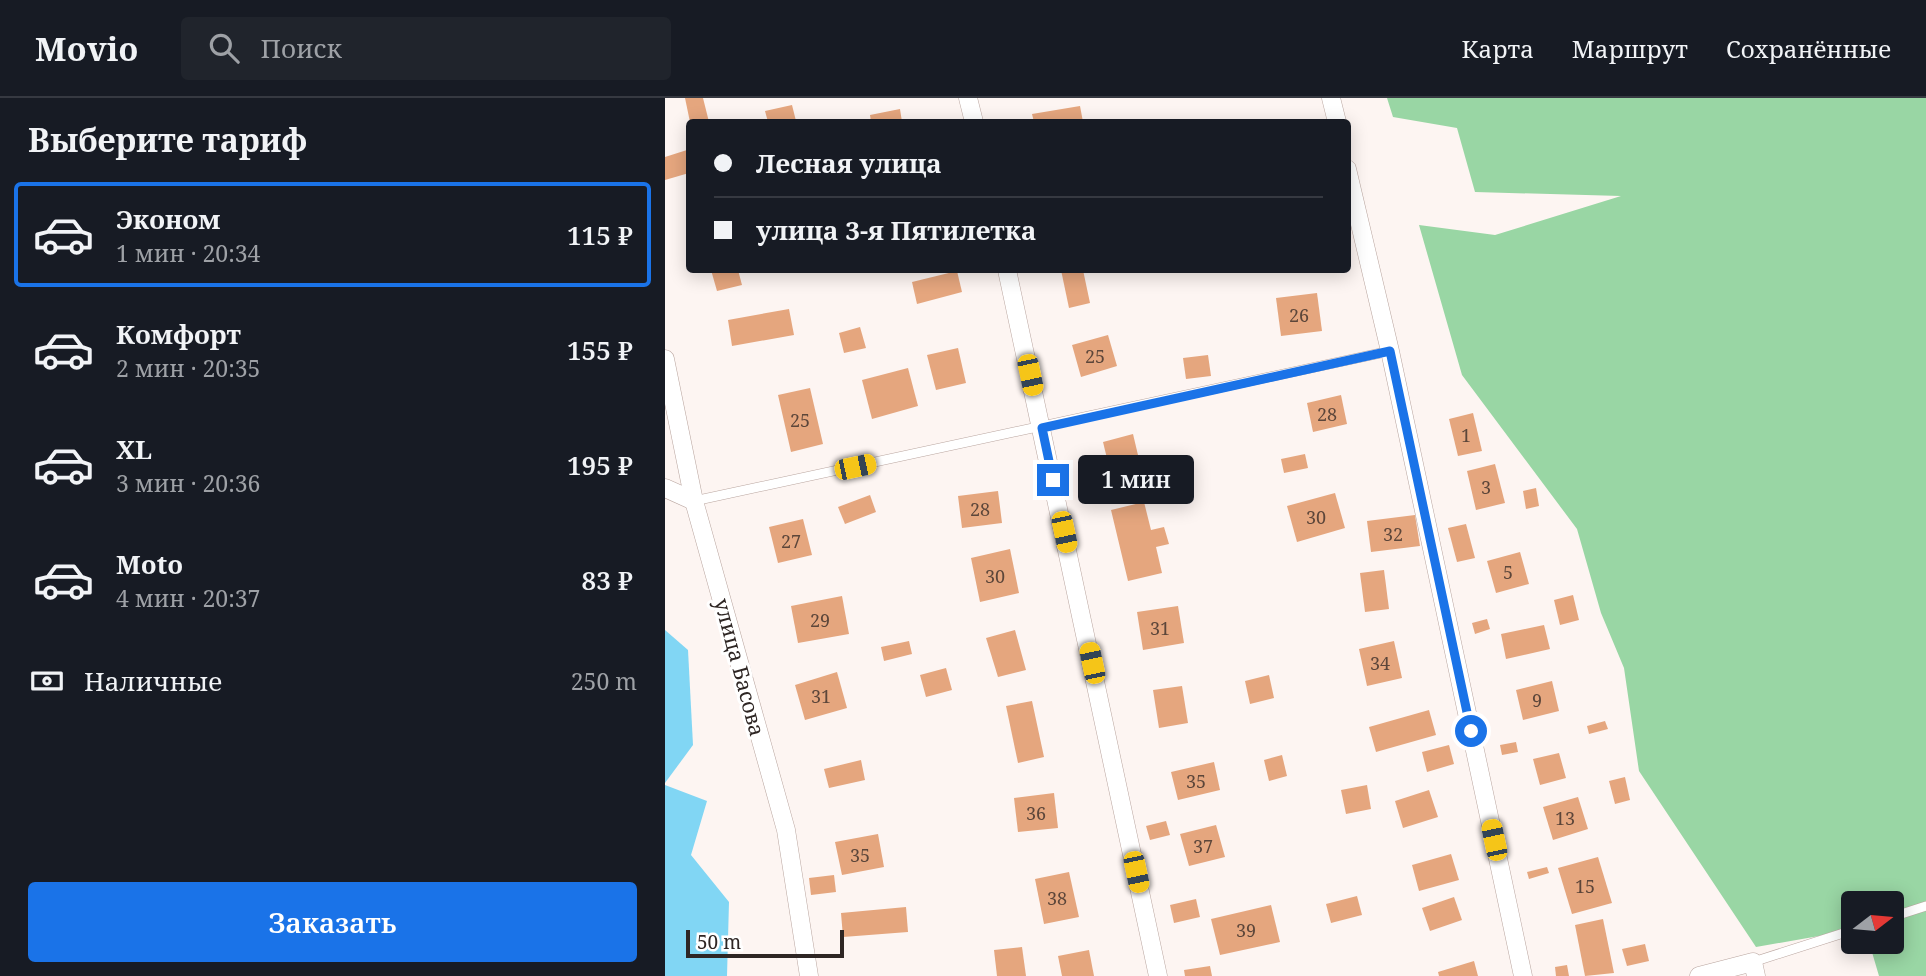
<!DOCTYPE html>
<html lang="ru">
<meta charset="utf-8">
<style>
body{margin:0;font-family:"Noto Serif",serif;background:#20242c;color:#f1f3f6;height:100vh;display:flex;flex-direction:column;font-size:26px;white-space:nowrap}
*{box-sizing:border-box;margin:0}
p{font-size:23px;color:#9ea1a6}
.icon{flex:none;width:38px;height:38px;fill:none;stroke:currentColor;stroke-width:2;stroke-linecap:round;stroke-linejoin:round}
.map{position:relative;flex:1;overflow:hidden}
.details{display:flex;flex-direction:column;background:#171b24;width:665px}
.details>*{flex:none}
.hud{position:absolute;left:21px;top:21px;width:665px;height:154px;border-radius:7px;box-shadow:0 4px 18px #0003;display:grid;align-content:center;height:154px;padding:0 28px;background:#171b24}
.needle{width:46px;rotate:74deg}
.fabs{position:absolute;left:1176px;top:793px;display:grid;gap:14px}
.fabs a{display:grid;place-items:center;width:63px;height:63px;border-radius:7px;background:#171b24;box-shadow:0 4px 18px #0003;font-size:35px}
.scale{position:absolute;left:21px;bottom:18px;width:158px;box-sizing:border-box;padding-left:7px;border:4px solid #2e2624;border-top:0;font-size:19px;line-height:24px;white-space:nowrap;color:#2e2624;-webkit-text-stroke:5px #fff;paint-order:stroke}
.end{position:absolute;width:32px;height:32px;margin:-16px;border:9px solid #1a73e8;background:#fff;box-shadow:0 0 0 4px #fff}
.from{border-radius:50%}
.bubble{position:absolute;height:49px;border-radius:7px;background:#171b24;box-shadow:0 4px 18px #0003;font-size:23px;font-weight:600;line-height:49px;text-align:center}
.car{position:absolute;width:21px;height:42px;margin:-21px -10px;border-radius:9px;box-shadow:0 0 5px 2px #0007;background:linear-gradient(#f5c518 24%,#345 0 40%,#f5c518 0 76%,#345 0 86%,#f5c518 0)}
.hud b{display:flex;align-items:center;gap:24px;height:66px;font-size:26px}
.hud b+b{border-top:2px solid #363941}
.hud i{width:18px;height:18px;background:#f1f3f6}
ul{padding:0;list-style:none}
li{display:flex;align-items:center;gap:21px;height:105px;margin:0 14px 10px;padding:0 14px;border:4px solid transparent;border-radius:7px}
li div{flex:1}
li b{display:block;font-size:26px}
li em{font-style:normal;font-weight:600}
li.current{border-color:#1a73e8}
li>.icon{width:63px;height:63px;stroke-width:1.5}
h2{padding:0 28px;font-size:32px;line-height:84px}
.pay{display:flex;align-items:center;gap:18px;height:77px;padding:0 28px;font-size:26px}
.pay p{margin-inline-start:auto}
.primary-button{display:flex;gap:14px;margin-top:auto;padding:14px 28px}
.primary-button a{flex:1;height:80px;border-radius:7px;background:#1a73e8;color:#fff;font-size:28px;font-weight:600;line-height:80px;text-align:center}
header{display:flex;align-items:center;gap:42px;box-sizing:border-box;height:98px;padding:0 35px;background:#171b24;border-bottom:2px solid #363941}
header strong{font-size:33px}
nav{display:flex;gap:38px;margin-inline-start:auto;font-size:24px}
.search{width:490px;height:63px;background:#20242c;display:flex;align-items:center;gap:18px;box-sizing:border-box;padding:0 24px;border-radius:7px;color:#9ea1a6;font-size:26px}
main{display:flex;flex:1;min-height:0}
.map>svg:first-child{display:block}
.forest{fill:#99d6a4}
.water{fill:#81d6f4}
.building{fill:#e5a67e}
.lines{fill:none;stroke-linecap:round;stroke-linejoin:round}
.service-casing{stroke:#b9a59f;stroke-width:10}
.minor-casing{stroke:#b9a59f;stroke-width:19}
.service{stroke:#fff;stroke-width:9}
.minor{stroke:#fff;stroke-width:18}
.route{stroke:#1a73e8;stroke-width:9}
.labels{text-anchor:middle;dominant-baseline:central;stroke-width:6;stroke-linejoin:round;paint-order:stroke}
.number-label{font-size:18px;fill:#5c463a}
.street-label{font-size:21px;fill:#2e2624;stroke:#fff}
</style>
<header>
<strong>Movio</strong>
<div class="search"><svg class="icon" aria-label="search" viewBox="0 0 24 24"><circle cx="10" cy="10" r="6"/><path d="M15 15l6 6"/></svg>Поиск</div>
<nav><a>Карта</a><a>Маршрут</a><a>Сохранённые</a></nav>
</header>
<main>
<section class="details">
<h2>Выберите тариф</h2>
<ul>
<li class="current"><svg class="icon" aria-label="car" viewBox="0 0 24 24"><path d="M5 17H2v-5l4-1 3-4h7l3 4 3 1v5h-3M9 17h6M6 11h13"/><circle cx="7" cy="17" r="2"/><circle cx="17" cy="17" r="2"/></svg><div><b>Эконом</b><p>1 мин · 20:34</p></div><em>115 ₽</em></li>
<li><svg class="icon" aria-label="car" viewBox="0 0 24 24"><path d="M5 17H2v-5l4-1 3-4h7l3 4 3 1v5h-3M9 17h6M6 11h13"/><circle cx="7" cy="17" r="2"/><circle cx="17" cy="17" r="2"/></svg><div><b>Комфорт</b><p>2 мин · 20:35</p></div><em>155 ₽</em></li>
<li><svg class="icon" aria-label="car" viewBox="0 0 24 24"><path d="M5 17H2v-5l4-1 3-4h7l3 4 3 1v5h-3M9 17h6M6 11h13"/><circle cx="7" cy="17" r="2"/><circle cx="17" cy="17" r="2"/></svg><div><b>XL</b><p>3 мин · 20:36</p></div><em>195 ₽</em></li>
<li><svg class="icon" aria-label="car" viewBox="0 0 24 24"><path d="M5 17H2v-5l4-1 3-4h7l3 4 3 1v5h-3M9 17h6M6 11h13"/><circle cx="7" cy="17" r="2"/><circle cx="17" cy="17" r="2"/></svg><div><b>Moto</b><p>4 мин · 20:37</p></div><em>83 ₽</em></li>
</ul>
<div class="pay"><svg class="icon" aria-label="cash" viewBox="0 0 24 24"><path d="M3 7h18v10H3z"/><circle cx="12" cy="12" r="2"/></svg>Наличные<p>250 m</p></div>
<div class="primary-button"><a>Заказать</a></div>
</section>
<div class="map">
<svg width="1261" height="878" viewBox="0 0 1261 878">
<rect width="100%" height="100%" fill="#fdf5f2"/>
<polygon class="forest" points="722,0 1261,0 1261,878 1214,878 1204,844 1227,844 1227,805 1188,805 1188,832 1091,849 974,673 959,570 936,515 912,431 797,277 754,127 830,137 956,98 810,94 792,30 728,19"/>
<g class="water">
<polygon points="0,532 23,552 28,647 0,685"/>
<polygon points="0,687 42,703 26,757 64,804 62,878 0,878"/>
</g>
<g class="building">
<polygon points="20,0 38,0 44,24 25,24"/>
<polygon points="127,7 131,23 103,24 100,13"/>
<polygon points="415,8 418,24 369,24 367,16"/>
<polygon points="235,11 237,24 206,24 205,17"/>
<polygon points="22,52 24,75 0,82 0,59"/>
<polygon points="46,172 73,172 77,187 52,193"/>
<polygon points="396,172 418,172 425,205 404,210"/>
<polygon points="292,173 297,194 252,206 247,184"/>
<polygon points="652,195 657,233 616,238 611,200"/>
<polygon points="124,211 129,237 67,248 63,222"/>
<polygon points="195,229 201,250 179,255 174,235"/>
<polygon points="443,237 452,268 416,279 407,247"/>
<polygon points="293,250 301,285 271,292 262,257"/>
<polygon points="543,257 546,278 521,281 518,260"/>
<polygon points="243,270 253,308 207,321 197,282"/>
<polygon points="145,290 158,346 126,354 113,297"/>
<polygon points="676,297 682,326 648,334 642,305"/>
<polygon points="808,315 817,353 793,358 784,321"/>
<polygon points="468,336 477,374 447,381 438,344"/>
<polygon points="640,356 643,370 619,375 616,361"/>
<polygon points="830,366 840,405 811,412 802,373"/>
<polygon points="871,390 874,408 861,411 858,393"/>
<polygon points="333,393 337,425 297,430 293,398"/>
<polygon points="670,395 680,430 632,444 622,408"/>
<polygon points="205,397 211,414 180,426 173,409"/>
<polygon points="479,404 486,432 499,429 504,446 491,449 497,475 463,483 446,412"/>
<polygon points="750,417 755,448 706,454 702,423"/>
<polygon points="138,421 147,457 113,465 104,429"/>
<polygon points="801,426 810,460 792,464 783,430"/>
<polygon points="345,451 354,495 315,504 306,460"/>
<polygon points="855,454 864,486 831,495 822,463"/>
<polygon points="719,472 724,511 700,514 695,475"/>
<polygon points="908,497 914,522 895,527 889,502"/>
<polygon points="177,498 184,536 133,545 126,508"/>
<polygon points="513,508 519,545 478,552 472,514"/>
<polygon points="822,521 825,531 810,536 807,525"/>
<polygon points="879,527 885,551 841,561 836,536"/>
<polygon points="350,532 361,572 333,579 321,540"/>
<polygon points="244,543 247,556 219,563 216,549"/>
<polygon points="729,543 737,580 702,588 694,551"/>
<polygon points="281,570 287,592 261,599 255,577"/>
<polygon points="172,574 182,610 140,622 130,587"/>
<polygon points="604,577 609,600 585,606 580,583"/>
<polygon points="887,583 894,613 858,622 851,592"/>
<polygon points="517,588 523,625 494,630 488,592"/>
<polygon points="367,603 379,659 353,665 341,608"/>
<polygon points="764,612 771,637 711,654 704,629"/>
<polygon points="940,623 943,631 924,636 922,628"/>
<polygon points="851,644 853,654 837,657 835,647"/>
<polygon points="784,647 789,666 762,674 757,654"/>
<polygon points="894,655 901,680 875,687 868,661"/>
<polygon points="617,657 622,678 604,683 599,662"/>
<polygon points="196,662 200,682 164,690 159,671"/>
<polygon points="549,664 555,692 513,702 506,674"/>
<polygon points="960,679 965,702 950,706 944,683"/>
<polygon points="702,687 706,711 681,716 676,692"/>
<polygon points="764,692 773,719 738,730 730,703"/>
<polygon points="389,695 393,730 353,734 349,700"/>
<polygon points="913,699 923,731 888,742 878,709"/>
<polygon points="501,723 505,737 485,742 481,728"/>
<polygon points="551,727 560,759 524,768 515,736"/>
<polygon points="213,736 219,769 177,777 170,744"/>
<polygon points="786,756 794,782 754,793 747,767"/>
<polygon points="933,759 947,805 907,816 893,770"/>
<polygon points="882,769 884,775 864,781 862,774"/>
<polygon points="404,774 414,819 379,826 370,781"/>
<polygon points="169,777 171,794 146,797 144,780"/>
<polygon points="692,798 697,817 666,825 661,806"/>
<polygon points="789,799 797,822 765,833 757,810"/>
<polygon points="531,801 535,819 509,825 505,807"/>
<polygon points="606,807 615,844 555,857 546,821"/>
<polygon points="241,809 243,834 178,839 176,815"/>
<polygon points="938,821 949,875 920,878 910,827"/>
<polygon points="980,846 984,863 962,868 957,851"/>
<polygon points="357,849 361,878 332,878 329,852"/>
<polygon points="424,852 429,878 397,878 393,858"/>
<polygon points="809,863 813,878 774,878 773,874"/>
<polygon points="902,867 904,878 891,878 890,869"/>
<polygon points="545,868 547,878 520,878 519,872"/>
</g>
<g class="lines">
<defs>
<g id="service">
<polyline points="29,403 725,253"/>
<polyline points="1227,819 1261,808"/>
<polyline points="1088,864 1188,832"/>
</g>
<g id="minor">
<polyline points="303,0 309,24"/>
<polyline points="666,0 672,24"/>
<polyline points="682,71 725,253 858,878"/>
<polyline points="342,172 493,878"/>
<polyline points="0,261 29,403 121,732 144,878"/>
<polyline points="0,390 29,403"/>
<polyline points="1034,878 1088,864 1091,878"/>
</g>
</defs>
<use href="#service" class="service-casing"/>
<use href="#minor" class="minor-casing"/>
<use href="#service" class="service"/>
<use href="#minor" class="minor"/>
</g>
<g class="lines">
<polyline class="route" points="388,382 377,330 725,253 806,633"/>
</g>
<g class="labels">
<g class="number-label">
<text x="634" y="217">26</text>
<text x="430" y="258">25</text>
<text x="662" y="316">28</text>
<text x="135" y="322">25</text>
<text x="801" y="337">1</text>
<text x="821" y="389">3</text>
<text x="315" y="411">28</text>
<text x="651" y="419">30</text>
<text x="728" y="436">32</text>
<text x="126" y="443">27</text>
<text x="843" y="474">5</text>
<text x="330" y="478">30</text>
<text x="155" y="522">29</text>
<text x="495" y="530">31</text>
<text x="715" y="565">34</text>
<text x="156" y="598">31</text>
<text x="872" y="602">9</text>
<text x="531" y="683">35</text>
<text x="371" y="715">36</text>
<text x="900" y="720">13</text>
<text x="538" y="748">37</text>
<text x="195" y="757">35</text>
<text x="920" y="788">15</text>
<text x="392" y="800">38</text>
<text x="581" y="832">39</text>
</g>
<g class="street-label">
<text transform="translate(75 569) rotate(75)">улица Басова</text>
</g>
</g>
</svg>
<div class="fabs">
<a><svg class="needle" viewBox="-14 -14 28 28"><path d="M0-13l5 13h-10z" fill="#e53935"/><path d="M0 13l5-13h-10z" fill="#9ea1a6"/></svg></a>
</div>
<div class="scale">50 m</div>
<i class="end from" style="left:806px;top:633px"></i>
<i class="end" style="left:388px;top:382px"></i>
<div class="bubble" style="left:413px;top:357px;width:116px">1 мин</div>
<i class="car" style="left:365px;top:277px;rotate:168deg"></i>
<i class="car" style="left:190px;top:369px;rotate:78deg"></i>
<i class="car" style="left:399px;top:434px;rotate:168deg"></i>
<i class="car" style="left:427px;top:565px;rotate:348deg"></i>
<i class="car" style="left:829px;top:742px;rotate:348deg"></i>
<i class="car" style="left:471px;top:774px;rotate:168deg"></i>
<div class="hud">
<b><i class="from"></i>Лесная улица</b>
<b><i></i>улица 3-я Пятилетка</b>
</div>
</div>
</main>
